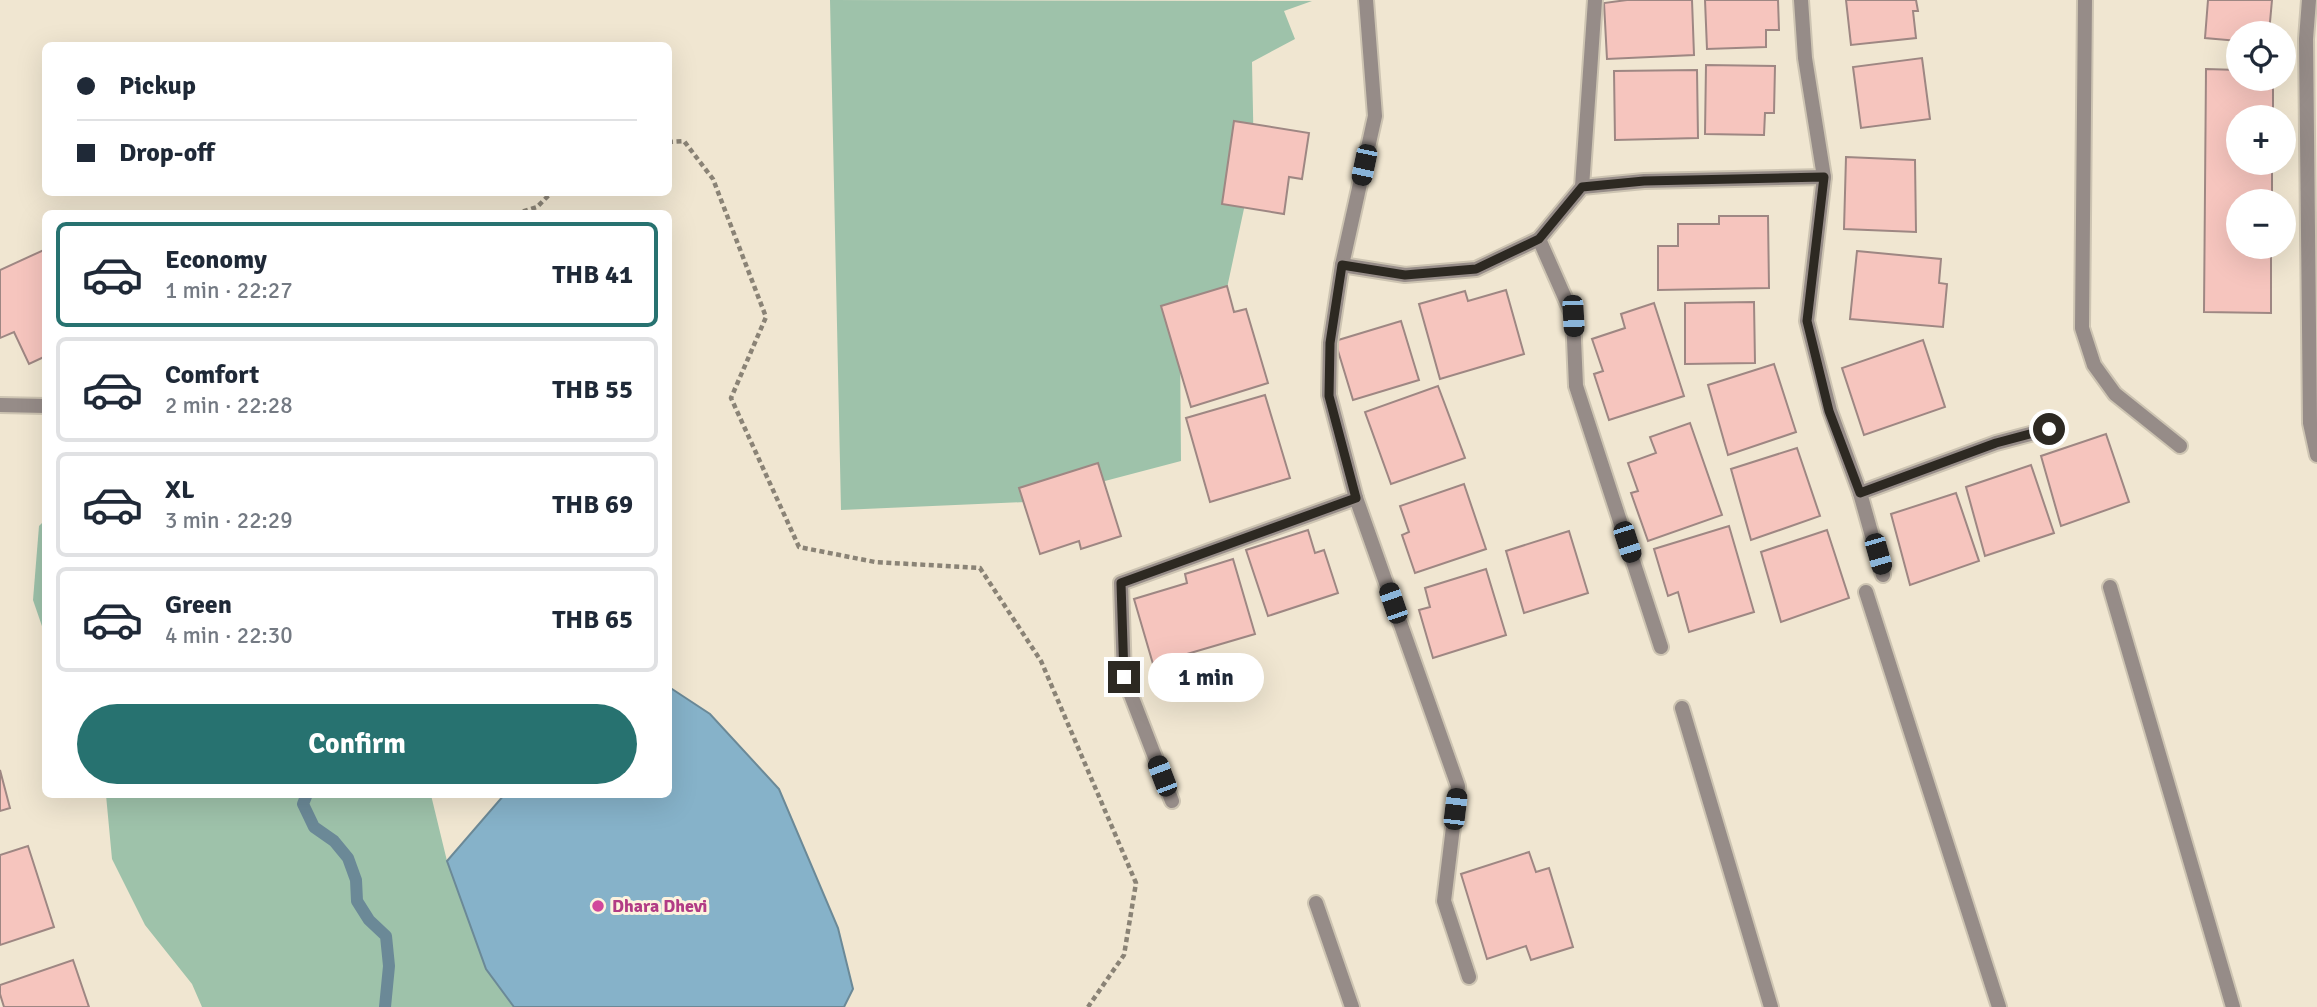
<!DOCTYPE html>
<meta charset="utf-8">
<style>
body{margin:0;font-family:Signika,sans-serif;background:#f6f6f7;color:#1f2937;height:100vh;display:flex;flex-direction:column;font-size:26px;white-space:nowrap}
*{box-sizing:border-box;margin:0}
p{font-size:23px;color:#747a83}
.icon{flex:none;width:38px;height:38px;fill:none;stroke:currentColor;stroke-width:2;stroke-linecap:round;stroke-linejoin:round}
.map{position:relative;flex:1;overflow:hidden}
.panel{position:absolute;left:42px;top:210px;width:630px;height:588px;display:flex;flex-direction:column;background:#fff;border-radius:10px;box-shadow:0 7px 28px #0002}
.panel>*{flex:none}
.banner{position:absolute;left:42px;top:42px;width:630px;height:154px;border-radius:10px;box-shadow:0 7px 28px #0002;display:grid;align-content:center;height:154px;padding:0 35px;background:#fff}
.fabs{position:absolute;left:2226px;top:21px;display:grid;gap:14px}
.fabs a{display:grid;place-items:center;width:70px;height:70px;border-radius:50%;background:#fff;box-shadow:0 7px 28px #0002;font-size:35px}
.end{position:absolute;width:32px;height:32px;margin:-16px;border:9px solid #2d2922;background:#fff;box-shadow:0 0 0 4px #fff}
.from{border-radius:50%}
.bubble{position:absolute;height:49px;border-radius:24px;background:#fff;box-shadow:0 7px 28px #0002;font-size:23px;font-weight:700;line-height:49px;text-align:center}
.car{position:absolute;width:21px;height:42px;margin:-21px -10px;border-radius:9px;box-shadow:0 0 5px 2px #0007;background:linear-gradient(#222 24%,#8ab4d8 0 40%,#222 0 76%,#8ab4d8 0 86%,#222 0)}
.banner b{display:flex;align-items:center;gap:24px;height:66px;font-size:26px}
.banner b+b{border-top:2px solid #e0e1e3}
.banner i{width:18px;height:18px;background:#1f2937}
ul{padding:12px 0 0;list-style:none}
li{display:flex;align-items:center;gap:21px;height:105px;margin:0 14px 10px;padding:0 21px;border:4px solid #e0e1e3;border-radius:10px}
li div{flex:1}
li b{display:block;font-size:26px}
li em{font-style:normal;font-weight:700}
li.selected{border-color:#277270}
li>.icon{width:63px;height:63px;stroke-width:1.5}
.primary-button{display:flex;gap:14px;margin-top:auto;padding:14px 35px}
.primary-button a{flex:1;height:80px;border-radius:42px;background:#277270;color:#fff;font-size:28px;font-weight:700;line-height:80px;text-align:center}
.map>svg:first-child{display:block}
.green{fill:#9ec2aa}
.water{fill:#86b2c9;stroke:#6b8997;stroke-width:2}
.lines{fill:none;stroke-linecap:round;stroke-linejoin:round}
.stream{stroke:#6b8997;stroke-width:12}
.building{fill:#f6c5be;stroke:#9e8783;stroke-width:2}
.pedestrian-casing{stroke:#cdc4b2;stroke-width:18}
.minor-casing{stroke:#cdc4b2;stroke-width:18}
.path{stroke:#8a8376;stroke-width:4.5;stroke-dasharray:5 3.5;stroke-linecap:butt}
.pedestrian{stroke:#968c88;stroke-width:14}
.minor{stroke:#968c88;stroke-width:14}
.route{stroke:#2d2922;stroke-width:9}
.hotel-dot{fill:#d1479c;stroke:#fdf3de;stroke-width:2.5}
.labels{text-anchor:middle;dominant-baseline:central;stroke-width:6;stroke-linejoin:round;paint-order:stroke}
.hotel-label{font-size:18px;font-weight:bold;fill:#b23c85;stroke:#fdf3de;text-anchor:start}
</style>
<div class="map">
<svg width="2317" height="1007" viewBox="0 0 2317 1007">
<rect width="100%" height="100%" fill="#f0e6d1"/>
<g class="green">
<polygon points="830,0 1312,1 1284,11 1295,39 1252,62 1254,162 1221,316 1180,342 1181,461 1025,502 841,510"/>
<polygon points="45,520 45,635 33,600 39,526"/>
<polygon points="106,795 431,795 447,861 486,969 514,1007 202,1007 192,984 145,925 112,859"/>
</g>
<polygon class="water" points="669,687 710,714 779,789 838,928 853,989 844,1007 514,1007 486,969 447,861 504,795 668,794"/>
<g class="lines">
<polyline class="stream" points="307,794 303,804 314,827 334,841 348,858 356,880 357,901 369,920 386,936 389,966 385,1007"/>
</g>
<g class="building">
<polygon points="1627,0 1692,0 1694,55 1607,59 1604,3"/>
<polygon points="1705,0 1778,0 1779,30 1766,30 1766,47 1707,49"/>
<polygon points="1846,0 1916,0 1918,11 1913,11 1916,38 1851,45"/>
<polygon points="2208,0 2272,0 2269,33 2238,33 2238,41 2205,38"/>
<polygon points="1922,58 1930,119 1861,128 1853,67"/>
<polygon points="1706,65 1775,66 1774,113 1765,113 1764,135 1705,134"/>
<polygon points="2206,69 2238,70 2238,79 2273,79 2273,117 2238,117 2238,163 2272,163 2272,201 2238,201 2238,247 2271,247 2271,313 2204,312"/>
<polygon points="1697,70 1698,138 1615,140 1614,71"/>
<polygon points="1234,121 1309,133 1302,179 1289,177 1284,214 1222,204"/>
<polygon points="1846,157 1915,160 1916,232 1844,229"/>
<polygon points="1719,216 1768,216 1769,288 1658,290 1658,246 1678,246 1678,224 1719,224"/>
<polygon points="46,249 46,356 29,364 14,332 0,338 0,270"/>
<polygon points="1857,251 1941,259 1939,283 1947,284 1943,327 1850,319"/>
<polygon points="1227,286 1234,312 1246,309 1268,383 1191,407 1161,306"/>
<polygon points="1506,290 1524,354 1440,379 1419,304 1465,291 1468,301"/>
<polygon points="1754,302 1755,363 1685,364 1685,303"/>
<polygon points="1654,303 1684,396 1609,420 1594,374 1603,371 1592,339 1625,328 1621,314"/>
<polygon points="1401,321 1419,380 1353,400 1335,341"/>
<polygon points="1923,340 1945,407 1864,435 1842,368"/>
<polygon points="1774,364 1796,432 1728,455 1708,385"/>
<polygon points="1438,386 1465,458 1391,484 1365,412"/>
<polygon points="1265,395 1290,478 1210,502 1186,418"/>
<polygon points="1690,423 1722,515 1648,541 1631,493 1638,491 1628,463 1656,453 1650,437"/>
<polygon points="2106,434 2129,502 2061,526 2041,456"/>
<polygon points="1797,448 1820,516 1751,540 1731,469"/>
<polygon points="1098,463 1121,536 1081,549 1079,541 1040,554 1019,488"/>
<polygon points="2031,465 2054,533 1985,556 1966,487"/>
<polygon points="1464,484 1486,549 1415,573 1402,535 1409,532 1400,506"/>
<polygon points="1956,493 1979,561 1910,585 1891,514"/>
<polygon points="1729,526 1754,612 1689,632 1678,592 1668,596 1654,549"/>
<polygon points="1308,530 1315,553 1324,550 1338,593 1268,616 1246,550"/>
<polygon points="1827,530 1849,598 1781,622 1761,552"/>
<polygon points="1569,531 1588,593 1524,613 1506,551"/>
<polygon points="1233,559 1255,634 1153,664 1134,599 1187,583 1185,574"/>
<polygon points="1486,569 1506,635 1433,658 1419,610 1430,607 1425,588"/>
<polygon points="0,770 10,808 0,811"/>
<polygon points="28,846 54,927 0,945 0,855"/>
<polygon points="1529,852 1536,872 1549,868 1573,947 1531,960 1526,946 1487,959 1461,874"/>
<polygon points="73,960 89,1007 4,1007 0,994 0,985"/>
</g>
<g class="lines">
<defs>
<polyline id="pedestrian" points="0,405 46,406"/>
<g id="minor">
<polyline points="1366,0 1375,116 1342,265 1330,343 1329,395 1356,498 1458,786 1444,901 1469,977"/>
<polyline points="1801,0 1805,58 1824,177 1807,321 1830,411 1860,493 1883,575"/>
<polyline points="2085,0 2082,328 2094,365 2115,394 2180,446"/>
<polyline points="2309,0 2306,39 2310,423 2317,455"/>
<polyline points="1582,187 1595,0"/>
<polyline points="1539,239 1573,316 1576,386 1661,647"/>
<polyline points="1342,265 1405,275 1476,269 1539,239 1582,187 1644,181 1824,177"/>
<polyline points="1860,493 1996,443 2049,429"/>
<polyline points="2110,587 2233,1007"/>
<polyline points="1866,592 1999,1007"/>
<polyline points="1682,708 1771,1007"/>
<polyline points="1172,801 1124,677 1121,583 1356,498"/>
<polyline points="1316,903 1352,1007"/>
</g>
</defs>
<use href="#pedestrian" class="pedestrian-casing"/>
<use href="#minor" class="minor-casing"/>
<g class="path">
<polyline points="668,142 684,141 713,179 766,317 731,398 799,547 875,562 980,568 1041,661 1136,883 1124,955 1088,1007"/>
<polyline points="515,214 537,207 552,192"/>
</g>
<use href="#pedestrian" class="pedestrian"/>
<use href="#minor" class="minor"/>
</g>
<g class="lines">
<polyline class="route" points="1124,677 1121,583 1356,498 1329,396 1330,343 1342,265 1405,275 1476,269 1539,239 1582,187 1644,181 1824,177 1807,321 1829,411 1860,493 1996,443 2049,429"/>
</g>
<circle class="hotel-dot" cx="598" cy="906" r="7"/>
<g class="labels">
<g class="hotel-label">
<text x="612" y="906">Dhara Dhevi</text>
</g>
</g>
</svg>
<div class="fabs">
<a><svg class="icon" aria-label="locate" viewBox="0 0 24 24"><circle cx="12" cy="12" r="6"/><path d="M12 2v4M12 18v4M2 12h4M18 12h4"/></svg></a>
<a>+</a>
<a>−</a>
</div>
<i class="end from" style="left:2049px;top:429px"></i>
<i class="end" style="left:1124px;top:677px"></i>
<div class="bubble" style="left:1148px;top:653px;width:116px">1 min</div>
<i class="car" style="left:1364px;top:165px;rotate:192deg"></i>
<i class="car" style="left:1573px;top:316px;rotate:177deg"></i>
<i class="car" style="left:1627px;top:542px;rotate:162deg"></i>
<i class="car" style="left:1878px;top:554px;rotate:164deg"></i>
<i class="car" style="left:1393px;top:603px;rotate:341deg"></i>
<i class="car" style="left:1162px;top:776px;rotate:339deg"></i>
<i class="car" style="left:1455px;top:809px;rotate:7deg"></i>
<div class="banner">
<b><i class="from"></i>Pickup</b>
<b><i></i>Drop-off</b>
</div>
<section class="panel">
<ul>
<li class="selected"><svg class="icon" aria-label="car" viewBox="0 0 24 24"><path d="M5 17H2v-5l4-1 3-4h7l3 4 3 1v5h-3M9 17h6M6 11h13"/><circle cx="7" cy="17" r="2"/><circle cx="17" cy="17" r="2"/></svg><div><b>Economy</b><p>1 min · 22:27</p></div><em>THB 41</em></li>
<li><svg class="icon" aria-label="car" viewBox="0 0 24 24"><path d="M5 17H2v-5l4-1 3-4h7l3 4 3 1v5h-3M9 17h6M6 11h13"/><circle cx="7" cy="17" r="2"/><circle cx="17" cy="17" r="2"/></svg><div><b>Comfort</b><p>2 min · 22:28</p></div><em>THB 55</em></li>
<li><svg class="icon" aria-label="car" viewBox="0 0 24 24"><path d="M5 17H2v-5l4-1 3-4h7l3 4 3 1v5h-3M9 17h6M6 11h13"/><circle cx="7" cy="17" r="2"/><circle cx="17" cy="17" r="2"/></svg><div><b>XL</b><p>3 min · 22:29</p></div><em>THB 69</em></li>
<li><svg class="icon" aria-label="car" viewBox="0 0 24 24"><path d="M5 17H2v-5l4-1 3-4h7l3 4 3 1v5h-3M9 17h6M6 11h13"/><circle cx="7" cy="17" r="2"/><circle cx="17" cy="17" r="2"/></svg><div><b>Green</b><p>4 min · 22:30</p></div><em>THB 65</em></li>
</ul>
<div class="primary-button"><a>Confirm</a></div>
</section>
</div>
